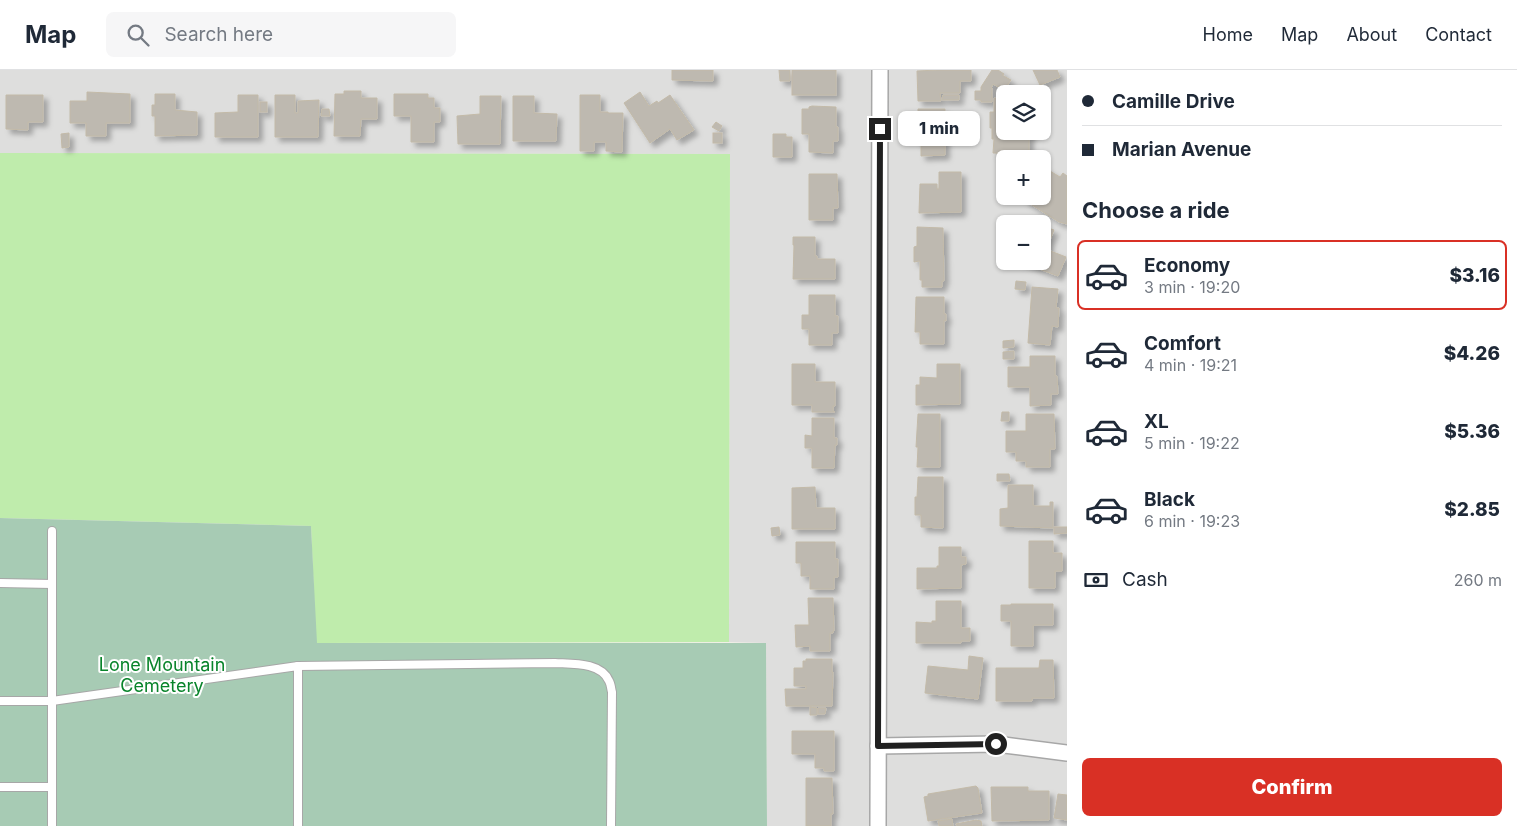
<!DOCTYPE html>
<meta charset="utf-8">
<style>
body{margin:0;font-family:Inter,sans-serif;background:#f6f6f7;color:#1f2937;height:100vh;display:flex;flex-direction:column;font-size:19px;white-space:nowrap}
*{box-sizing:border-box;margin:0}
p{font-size:16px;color:#747a83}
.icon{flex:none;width:28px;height:28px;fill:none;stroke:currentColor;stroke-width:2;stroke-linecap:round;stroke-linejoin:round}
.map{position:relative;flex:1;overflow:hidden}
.side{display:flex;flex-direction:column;background:#fff;width:450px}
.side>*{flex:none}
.guide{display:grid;align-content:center;height:110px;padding:0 15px;background:#fff}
.fabs{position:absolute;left:996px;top:15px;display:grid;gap:10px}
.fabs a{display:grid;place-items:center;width:55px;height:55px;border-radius:8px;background:#fff;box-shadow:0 1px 4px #0004;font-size:25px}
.end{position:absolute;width:22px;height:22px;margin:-11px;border:6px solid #202020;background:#fff;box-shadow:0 0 0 2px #fff}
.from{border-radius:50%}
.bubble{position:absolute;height:35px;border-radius:8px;background:#fff;box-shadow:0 1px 4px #0004;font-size:16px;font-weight:800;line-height:35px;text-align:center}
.guide b{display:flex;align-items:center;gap:18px;height:48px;font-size:19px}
.guide b+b{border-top:1px solid #e0e1e3}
.guide i{width:12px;height:12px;background:#1f2937}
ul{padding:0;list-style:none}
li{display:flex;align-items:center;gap:15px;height:70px;margin:0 10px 8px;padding:0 5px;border:2px solid transparent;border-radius:8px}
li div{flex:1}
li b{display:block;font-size:19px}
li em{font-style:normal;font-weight:800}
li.active{border-color:#d93025}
li>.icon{width:45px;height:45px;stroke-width:1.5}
h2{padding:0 15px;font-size:22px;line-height:60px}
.pay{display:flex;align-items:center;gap:12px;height:55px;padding:0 15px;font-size:19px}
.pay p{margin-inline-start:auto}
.cta{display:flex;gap:10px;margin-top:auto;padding:10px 15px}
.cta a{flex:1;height:58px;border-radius:8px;background:#d93025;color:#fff;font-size:20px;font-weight:800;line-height:58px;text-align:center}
header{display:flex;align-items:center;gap:30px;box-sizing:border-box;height:70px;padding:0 25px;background:#fff;border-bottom:1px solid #e0e1e3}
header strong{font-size:24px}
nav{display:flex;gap:28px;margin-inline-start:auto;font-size:18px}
.search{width:350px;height:45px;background:#f6f6f7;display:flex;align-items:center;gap:12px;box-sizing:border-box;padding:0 18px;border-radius:8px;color:#747a83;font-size:19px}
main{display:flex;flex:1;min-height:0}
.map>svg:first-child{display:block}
.residential{fill:#dededd;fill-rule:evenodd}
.grass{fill:#bfecac}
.cemetery{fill:#a7cbb4}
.building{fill:#beb9b0;stroke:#c3baa8;filter:url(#shadow)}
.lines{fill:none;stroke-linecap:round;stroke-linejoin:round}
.lane-casing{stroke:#a7a7a7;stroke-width:10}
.street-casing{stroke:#a7a7a7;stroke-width:18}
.lane{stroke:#fff;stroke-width:8}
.street{stroke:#fff;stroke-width:15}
.route{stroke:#202020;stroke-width:6}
.labels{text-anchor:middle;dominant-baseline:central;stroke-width:4;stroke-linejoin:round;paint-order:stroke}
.park-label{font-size:18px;fill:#09842b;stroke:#fff}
</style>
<header>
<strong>Map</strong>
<div class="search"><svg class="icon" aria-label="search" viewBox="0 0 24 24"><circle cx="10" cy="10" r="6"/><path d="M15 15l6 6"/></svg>Search here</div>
<nav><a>Home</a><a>Map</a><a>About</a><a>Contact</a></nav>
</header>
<main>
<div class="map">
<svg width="1067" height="756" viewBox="0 0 1067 756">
<defs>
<filter id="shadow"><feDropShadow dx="4.5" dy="4.5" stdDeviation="2.5" flood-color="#0004"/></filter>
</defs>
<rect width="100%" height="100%" fill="#f1f0e7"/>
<path class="residential" d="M 0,0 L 1067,0 L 1067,756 L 767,756 L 766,573 L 729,572 L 730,84 L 0,83 ZM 1005,24 L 1042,24 L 1042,61 L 1005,61 ZM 1005,89 L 1042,89 L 1042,126 L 1005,126 ZM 1005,154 L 1042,154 L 1042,191 L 1005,191 Z"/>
<polygon class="grass" points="0,83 730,84 729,572 316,573 311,456 0,448"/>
<polygon class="cemetery" points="0,448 311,456 317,573 766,573 767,756 0,756"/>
<g class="building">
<polygon points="672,0 713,0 713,11 672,10"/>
<polygon points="779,0 790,0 790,11 780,11"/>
<rect x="792" y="0" width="44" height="25"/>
<polygon points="938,0 971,0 971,11 960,11 960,23 940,23 941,31 918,31 917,1"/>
<polygon points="992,0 998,0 1004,4 1002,5 1011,10 1004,20 993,14 991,18 992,18 992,32 981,32 981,30 975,30 975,21 981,21 981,17"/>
<polygon points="1033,0 1057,0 1060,7 1040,15"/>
<polygon points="344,21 361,21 361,28 377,28 377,49 361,49 360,66 334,66 335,24 344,24"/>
<polygon points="87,22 130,24 130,53 106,53 106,66 86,66 86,53 70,53 70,31 87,31"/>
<polygon points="640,22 649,36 657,31 658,33 670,25 694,60 677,70 670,59 650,73 624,33"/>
<polygon points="155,24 175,24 175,40 197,42 197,65 155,66 155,46 152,46 152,35 155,35"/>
<polygon points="394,24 428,24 428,28 434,28 434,38 440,38 440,52 434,52 434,72 411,72 411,46 394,46"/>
<polygon points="6,25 43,25 43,52 28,52 28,60 6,59"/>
<polygon points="238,25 258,25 258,67 215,67 215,43 238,42"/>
<polygon points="275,25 295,25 295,43 298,43 298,31 319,30 318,67 275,67"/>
<polygon points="580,25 600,25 600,42 608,42 608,43 623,43 622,82 606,81 606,72 594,72 594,81 580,81"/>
<polygon points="943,25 959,25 959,30 942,30"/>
<polygon points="480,26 501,26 500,74 458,74 457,46 480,44"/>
<polygon points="513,26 534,26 534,43 557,44 556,71 513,71"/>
<polygon points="994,28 1005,29 1005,61 1032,61 1032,65 1029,65 1029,84 993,83 994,69 992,69 992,58 990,58 990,42 994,42"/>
<rect x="260" y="32" width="7" height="10"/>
<polygon points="812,36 836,37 836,57 838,57 838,71 833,71 833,83 809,82 809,64 802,64 802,39 809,39 809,37"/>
<polygon points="322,39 329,39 330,46 321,46"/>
<polygon points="918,39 945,39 945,85 921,86 921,73 918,73 917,64 917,58 918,58"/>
<polygon points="716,52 722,56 719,61 712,57"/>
<polygon points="69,63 69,77 62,78 61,64"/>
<rect x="713" y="63" width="9" height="10"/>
<polygon points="773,64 786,64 786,67 792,67 792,87 773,87"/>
<polygon points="1045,98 1060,107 1063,103 1067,106 1067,154 1059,152 1024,130 1026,126 1042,126 1042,101"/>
<polygon points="939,102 961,102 961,142 919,143 920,114 937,114 937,119 939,119"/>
<polygon points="809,104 837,104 838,138 833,138 833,150 809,150"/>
<polygon points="1042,156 1054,160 1048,175 1049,176 1048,180 1066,187 1058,206 1018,191 1042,191"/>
<polygon points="917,157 943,158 944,211 942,211 942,217 922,217 922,210 920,210 920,191 914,192 914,177 917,176"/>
<polygon points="793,167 815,167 815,186 817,186 817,189 835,189 835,209 793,209 794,175 793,175"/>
<polygon points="1016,211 1026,212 1025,220 1015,219"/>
<polygon points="1032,217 1058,219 1056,238 1059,238 1058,257 1052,256 1050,275 1028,273"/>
<polygon points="809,225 835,225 835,246 838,246 838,263 832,263 832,275 809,275 809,259 802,259 802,245 809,245"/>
<polygon points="916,227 944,227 944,244 946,244 946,251 944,250 944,274 920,274 920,262 915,262"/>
<polygon points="1014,270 1014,277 1003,278 1003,271"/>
<polygon points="1014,281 1014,289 1003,289 1003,282"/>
<polygon points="1030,286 1055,286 1055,306 1057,306 1058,324 1051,324 1051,335 1030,336 1030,317 1008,317 1008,297 1030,297"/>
<polygon points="792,294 815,294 815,312 835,312 835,336 833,336 833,341 835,342 812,342 812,335 792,335"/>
<polygon points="937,294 960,294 960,334 916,335 916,315 920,315 920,307 937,308"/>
<polygon points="1002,342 1009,342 1009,351 1001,351"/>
<polygon points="918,344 940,344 940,397 917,397 918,377 916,377"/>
<polygon points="1026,344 1054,344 1055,379 1050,379 1050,397 1026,397 1026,391 1016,391 1016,382 1006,382 1006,361 1026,361"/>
<polygon points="812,348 834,348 834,368 837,368 837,375 835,375 834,398 812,398 812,378 805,378 805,365 812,366"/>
<polygon points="997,404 1009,404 1010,411 997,411"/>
<polygon points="918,407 943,407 943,458 921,457 921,445 915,445 915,427 917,427"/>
<polygon points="1008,415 1033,415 1033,435 1035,436 1050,436 1050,432 1053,432 1053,458 1000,456 1000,439 1008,438"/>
<polygon points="815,417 816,438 835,438 835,459 792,459 792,418"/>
<polygon points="779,457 780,465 772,466 771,458"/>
<polygon points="1054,457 1067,457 1067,463 1054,464"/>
<polygon points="1029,471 1053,471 1053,483 1062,483 1062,501 1055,501 1055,518 1029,518"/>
<polygon points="796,472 835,472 835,489 838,489 838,507 834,507 834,519 810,519 810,506 801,506 801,493 796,493"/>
<polygon points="939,477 961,477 961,487 966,487 966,494 961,495 961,518 917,519 917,498 937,498 937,496 939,496"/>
<polygon points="808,528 833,528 834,561 833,561 833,563 830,563 830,581 810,581 810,576 796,577 795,555 809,555"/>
<polygon points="936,531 961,531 961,558 970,558 970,571 961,571 961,573 916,573 916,552 932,553 932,551 936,551"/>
<polygon points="1011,534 1053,534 1053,555 1035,555 1033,556 1033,576 1011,576 1011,551 1001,551 1001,535 1011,535"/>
<polygon points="969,586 983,588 978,629 925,623 928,596 968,600"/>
<polygon points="806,589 832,589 832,602 833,602 832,636 786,636 785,619 806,619 806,616 794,616 794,598 803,598 803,591 806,591"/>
<polygon points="1040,590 1053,590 1054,628 1032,628 1032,631 996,631 996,598 1039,598"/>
<polygon points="810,637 817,638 817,645 810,645"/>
<polygon points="818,638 826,638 825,644 818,644"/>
<polygon points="792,661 834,661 834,701 824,701 824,698 815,698 815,684 792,684"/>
<polygon points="806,708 832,708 833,744 831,744 831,756 806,756"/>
<polygon points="976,716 978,718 982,743 928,751 924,727 928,726 928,724"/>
<polygon points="991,717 1028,717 1028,721 1049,721 1049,750 992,751"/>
<polygon points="1058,724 1067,725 1067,750 1054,748"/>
<polygon points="952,749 953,756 939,756 938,751"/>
<polygon points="976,750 981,751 982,756 957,756 956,754"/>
</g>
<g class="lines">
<defs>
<g id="lane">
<polyline points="0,513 52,514"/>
<path d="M 298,596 L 555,593 C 572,594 601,592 609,611 C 611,614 611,619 612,622 L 611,756"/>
<polyline points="0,631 52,631 298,596 298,756"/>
<polyline points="0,717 52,717"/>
<polyline points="52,756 52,461"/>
</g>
<g id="street">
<polyline points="878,676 996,674 1067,683"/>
<polyline points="878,756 880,0"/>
</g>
</defs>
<use href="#lane" class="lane-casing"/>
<use href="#street" class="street-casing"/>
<use href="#lane" class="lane"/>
<use href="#street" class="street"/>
</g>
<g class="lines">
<polyline class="route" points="880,59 878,676 996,674"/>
</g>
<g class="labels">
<g class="park-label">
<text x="162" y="594">Lone Mountain<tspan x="162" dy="21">Cemetery</tspan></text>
</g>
</g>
</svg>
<div class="fabs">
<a><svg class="icon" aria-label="layers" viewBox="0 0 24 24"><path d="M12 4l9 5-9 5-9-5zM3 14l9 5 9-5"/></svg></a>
<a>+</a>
<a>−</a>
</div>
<i class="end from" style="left:996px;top:674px"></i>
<i class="end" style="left:880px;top:59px"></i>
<div class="bubble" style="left:898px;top:41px;width:82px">1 min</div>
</div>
<section class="side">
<div class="guide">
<b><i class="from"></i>Camille Drive</b>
<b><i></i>Marian Avenue</b>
</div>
<h2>Choose a ride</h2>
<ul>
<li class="active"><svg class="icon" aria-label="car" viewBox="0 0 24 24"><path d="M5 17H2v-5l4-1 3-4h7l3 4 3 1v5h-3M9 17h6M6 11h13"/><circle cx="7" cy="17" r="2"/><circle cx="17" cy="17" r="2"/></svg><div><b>Economy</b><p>3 min · 19:20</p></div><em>$3.16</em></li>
<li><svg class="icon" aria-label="car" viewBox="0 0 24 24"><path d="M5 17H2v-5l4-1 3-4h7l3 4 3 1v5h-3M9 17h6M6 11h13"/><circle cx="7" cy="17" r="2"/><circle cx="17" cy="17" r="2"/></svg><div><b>Comfort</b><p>4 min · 19:21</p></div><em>$4.26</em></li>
<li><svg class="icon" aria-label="car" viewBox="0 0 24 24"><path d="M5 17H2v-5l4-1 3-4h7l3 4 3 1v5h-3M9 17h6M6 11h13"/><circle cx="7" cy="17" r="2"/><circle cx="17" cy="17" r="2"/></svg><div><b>XL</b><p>5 min · 19:22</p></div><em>$5.36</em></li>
<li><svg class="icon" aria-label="car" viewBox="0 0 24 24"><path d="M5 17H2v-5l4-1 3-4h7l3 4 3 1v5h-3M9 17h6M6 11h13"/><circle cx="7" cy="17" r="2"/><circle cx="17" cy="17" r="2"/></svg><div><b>Black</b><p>6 min · 19:23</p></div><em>$2.85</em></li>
</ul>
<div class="pay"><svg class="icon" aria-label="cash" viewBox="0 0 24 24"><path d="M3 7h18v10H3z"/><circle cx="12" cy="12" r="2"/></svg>Cash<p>260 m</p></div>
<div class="cta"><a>Confirm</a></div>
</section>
</main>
